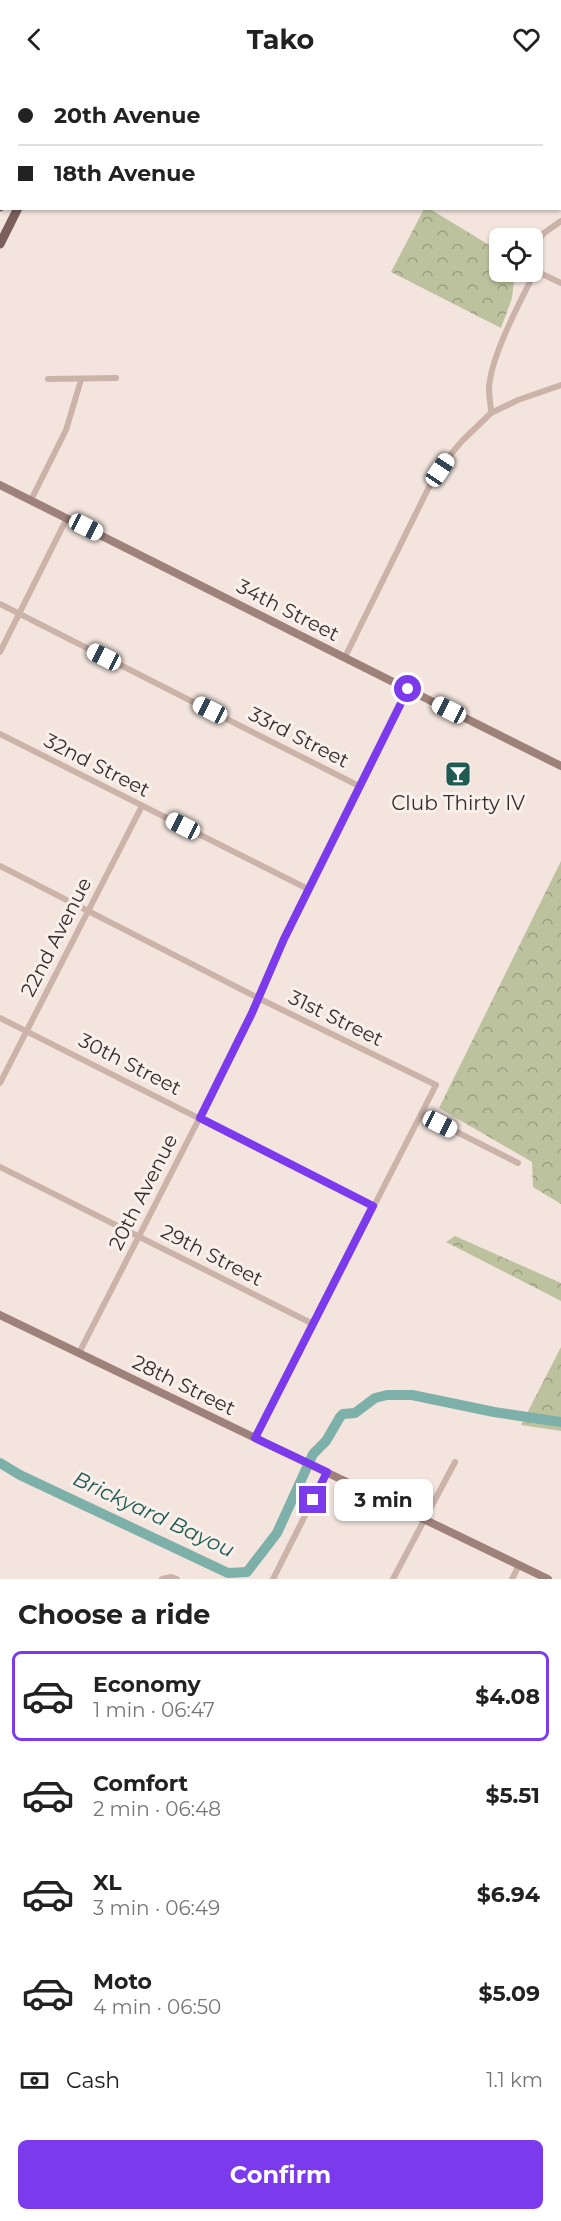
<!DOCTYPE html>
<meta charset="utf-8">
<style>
body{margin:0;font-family:Montserrat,sans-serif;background:#f6f6f6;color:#222;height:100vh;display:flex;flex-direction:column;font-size:22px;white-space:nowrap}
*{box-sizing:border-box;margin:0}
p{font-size:20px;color:#767676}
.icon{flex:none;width:33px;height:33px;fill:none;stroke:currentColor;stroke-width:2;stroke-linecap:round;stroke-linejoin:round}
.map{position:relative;height:1501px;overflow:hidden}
.drawer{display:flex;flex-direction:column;background:#fff;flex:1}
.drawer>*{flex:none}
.guide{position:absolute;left:0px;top:0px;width:561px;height:132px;box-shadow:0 2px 4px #0004;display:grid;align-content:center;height:132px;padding:0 18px;background:#fff}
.controls{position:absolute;left:489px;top:150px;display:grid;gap:12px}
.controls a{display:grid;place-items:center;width:54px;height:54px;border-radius:9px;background:#fff;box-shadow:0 2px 4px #0004;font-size:30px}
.end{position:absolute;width:27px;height:27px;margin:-14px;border:8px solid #7c3aed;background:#fff;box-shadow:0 0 0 3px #fff}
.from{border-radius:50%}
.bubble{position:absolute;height:42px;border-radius:9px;background:#fff;box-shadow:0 2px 4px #0004;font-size:20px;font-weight:700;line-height:42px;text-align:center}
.car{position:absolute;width:18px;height:36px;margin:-18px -9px;border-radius:8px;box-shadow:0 0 4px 2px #0007;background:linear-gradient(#fff 24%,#345 0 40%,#fff 0 76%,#345 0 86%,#fff 0)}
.guide b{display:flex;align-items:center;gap:21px;height:57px;font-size:22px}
.guide b+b{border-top:2px solid #e0e0e0}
.guide i{width:15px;height:15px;background:#222}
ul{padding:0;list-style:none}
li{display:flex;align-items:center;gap:18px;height:90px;margin:0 12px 9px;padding:0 6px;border:3px solid transparent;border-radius:9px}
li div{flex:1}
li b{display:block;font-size:22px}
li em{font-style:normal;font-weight:700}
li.current{border-color:#7c3aed}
li>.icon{width:54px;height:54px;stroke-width:1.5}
h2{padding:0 18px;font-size:27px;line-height:72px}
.pay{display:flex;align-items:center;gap:15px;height:66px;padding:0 18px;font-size:22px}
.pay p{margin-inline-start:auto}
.primary-button{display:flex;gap:12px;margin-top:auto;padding:12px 18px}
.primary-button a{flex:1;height:69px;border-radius:9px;background:#7c3aed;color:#fff;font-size:24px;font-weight:700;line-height:69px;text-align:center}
header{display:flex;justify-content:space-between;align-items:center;height:78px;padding:0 18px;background:#fff;font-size:27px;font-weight:700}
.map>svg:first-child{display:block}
.forest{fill:url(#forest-crowns)}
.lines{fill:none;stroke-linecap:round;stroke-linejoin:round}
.river{stroke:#7db0a8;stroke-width:10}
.street{stroke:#cbb3aa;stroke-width:6}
.secondary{stroke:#9f817b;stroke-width:8}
.primary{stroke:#7a5f5b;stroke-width:9}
.route{stroke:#7c3aed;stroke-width:8}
.labels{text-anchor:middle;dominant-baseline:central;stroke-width:6;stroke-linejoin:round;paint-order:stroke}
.street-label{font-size:20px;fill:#382b29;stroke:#faf0eb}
.poi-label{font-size:20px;fill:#382b29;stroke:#faf0eb}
.water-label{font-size:21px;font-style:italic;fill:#1f5a53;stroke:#faf0eb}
</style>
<header><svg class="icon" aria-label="back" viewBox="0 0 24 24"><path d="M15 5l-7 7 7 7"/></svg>Tako<svg class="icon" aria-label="heart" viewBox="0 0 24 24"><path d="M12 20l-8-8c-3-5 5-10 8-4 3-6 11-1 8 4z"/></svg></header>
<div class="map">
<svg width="561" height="1501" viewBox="0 0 561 1501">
<defs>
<pattern id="forest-crowns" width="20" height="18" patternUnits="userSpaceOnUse" patternTransform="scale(1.5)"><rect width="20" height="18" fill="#bdc29e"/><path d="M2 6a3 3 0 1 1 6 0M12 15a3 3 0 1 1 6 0" fill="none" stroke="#9b9e81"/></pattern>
</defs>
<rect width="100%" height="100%" fill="#f3e5de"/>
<g class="forest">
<polygon points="424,131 430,131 499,173 500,194 515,194 512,220 501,250 391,194"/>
<polygon points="561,783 561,1126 533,1109 532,1084 439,1030"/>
<polygon points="455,1158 561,1205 561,1223 446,1164"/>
<polygon points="561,1269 561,1353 521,1347"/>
</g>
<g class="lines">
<polyline class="river" points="0,1385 20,1397 228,1495 247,1494 277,1455 313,1376 326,1363 340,1339 343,1336 355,1335 375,1320 387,1317 412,1317 494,1334 561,1344"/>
<g class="street">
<polyline points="0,92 2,92"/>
<polyline points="532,175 538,163 544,155 561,143"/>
<polyline points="532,191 561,205"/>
<polyline points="48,301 116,300"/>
<path d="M 491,335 C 491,327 489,319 489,311 C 490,279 521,222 536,192"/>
<polyline points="31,422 66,352 81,302"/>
<polyline points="0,526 359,708"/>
<polyline points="0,574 67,440"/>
<polyline points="345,579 428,411 451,376 462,363 491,335 518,322 561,307"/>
<polyline points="0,656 308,811"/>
<polyline points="0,788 258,920 436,1007 255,1360"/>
<polyline points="0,940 373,1128"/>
<polyline points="0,1005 142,728"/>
<polyline points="421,1036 518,1085"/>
<polyline points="0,1089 313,1246"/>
<polyline points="79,1275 239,963 283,861 408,611"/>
<polyline points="162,1501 171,1499 177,1501"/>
<polyline points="273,1501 327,1394"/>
<polyline points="393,1501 455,1384"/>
<polyline points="512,1501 519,1487"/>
</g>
<g class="secondary">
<polyline points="295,0 298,2"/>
<polyline points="324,0 327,2"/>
<polyline points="546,2 550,0"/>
<polyline points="560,11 561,11"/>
<polyline points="0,407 561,688"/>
<polyline points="0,1237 548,1501"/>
</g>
<g class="primary">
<polyline points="66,2 67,0"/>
<polyline points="84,2 85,0"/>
<polyline points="0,129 2,126"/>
<polyline points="0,166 18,130"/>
</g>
</g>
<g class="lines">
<polyline class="route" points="313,1422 327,1394 255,1360 373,1128 200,1040 252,935 284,861 408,611"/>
</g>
<defs>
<symbol id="bar-square" viewBox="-11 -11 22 22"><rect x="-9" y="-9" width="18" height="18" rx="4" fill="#1f5a53" stroke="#faf0eb"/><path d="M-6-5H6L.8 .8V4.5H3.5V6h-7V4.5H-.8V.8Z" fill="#fff"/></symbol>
</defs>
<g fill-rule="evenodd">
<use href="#bar-square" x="443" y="681" width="30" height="30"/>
</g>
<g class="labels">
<g class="street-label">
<text transform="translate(288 532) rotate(27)">34th Street</text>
<text transform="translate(299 659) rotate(27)">33rd Street</text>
<text transform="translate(97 687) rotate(27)">32nd Street</text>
<text transform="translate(56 859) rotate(-63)">22nd Avenue</text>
<text transform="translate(336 940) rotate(26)">31st Street</text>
<text transform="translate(130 986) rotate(27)">30th Street</text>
<text transform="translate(143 1114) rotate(-63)">20th Avenue</text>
<text transform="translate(212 1177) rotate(27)">29th Street</text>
<text transform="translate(184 1307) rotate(26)">28th Street</text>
</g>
<g class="poi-label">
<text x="458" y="725">Club Thirty IV</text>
</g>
<g class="water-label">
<text transform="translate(154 1436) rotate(25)">Brickyard Bayou</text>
</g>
</g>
</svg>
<div class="controls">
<a><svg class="icon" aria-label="locate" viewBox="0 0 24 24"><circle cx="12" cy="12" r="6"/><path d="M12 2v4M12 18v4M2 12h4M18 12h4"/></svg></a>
</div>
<i class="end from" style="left:408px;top:611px"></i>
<i class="end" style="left:313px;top:1422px"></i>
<div class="bubble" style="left:334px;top:1401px;width:99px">3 min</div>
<i class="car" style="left:440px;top:392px;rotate:34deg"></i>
<i class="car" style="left:86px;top:449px;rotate:117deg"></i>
<i class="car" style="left:104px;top:579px;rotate:297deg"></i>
<i class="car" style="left:210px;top:632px;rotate:297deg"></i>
<i class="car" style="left:449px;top:632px;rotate:297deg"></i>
<i class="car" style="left:183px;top:748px;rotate:297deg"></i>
<i class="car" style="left:440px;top:1046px;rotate:117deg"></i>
<div class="guide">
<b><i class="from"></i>20th Avenue</b>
<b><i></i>18th Avenue</b>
</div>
</div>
<section class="drawer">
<h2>Choose a ride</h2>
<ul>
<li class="current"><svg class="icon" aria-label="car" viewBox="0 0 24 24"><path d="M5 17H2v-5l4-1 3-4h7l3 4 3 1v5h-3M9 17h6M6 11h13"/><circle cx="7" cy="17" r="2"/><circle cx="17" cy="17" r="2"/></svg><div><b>Economy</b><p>1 min · 06:47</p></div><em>$4.08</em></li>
<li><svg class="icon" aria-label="car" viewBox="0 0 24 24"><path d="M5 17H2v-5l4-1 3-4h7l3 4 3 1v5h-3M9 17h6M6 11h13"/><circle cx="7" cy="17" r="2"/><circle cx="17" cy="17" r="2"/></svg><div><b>Comfort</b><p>2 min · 06:48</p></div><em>$5.51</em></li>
<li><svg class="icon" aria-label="car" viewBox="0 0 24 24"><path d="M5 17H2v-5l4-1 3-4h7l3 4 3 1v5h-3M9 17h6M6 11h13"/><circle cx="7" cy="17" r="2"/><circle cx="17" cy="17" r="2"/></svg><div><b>XL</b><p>3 min · 06:49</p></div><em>$6.94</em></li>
<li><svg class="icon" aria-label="car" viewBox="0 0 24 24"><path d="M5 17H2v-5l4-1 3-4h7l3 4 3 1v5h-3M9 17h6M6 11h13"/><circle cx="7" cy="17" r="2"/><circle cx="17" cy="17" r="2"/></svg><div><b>Moto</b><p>4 min · 06:50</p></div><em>$5.09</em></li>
</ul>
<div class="pay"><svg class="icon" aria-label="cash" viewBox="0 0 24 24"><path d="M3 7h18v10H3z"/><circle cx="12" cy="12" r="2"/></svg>Cash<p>1.1 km</p></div>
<div class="primary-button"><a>Confirm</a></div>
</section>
